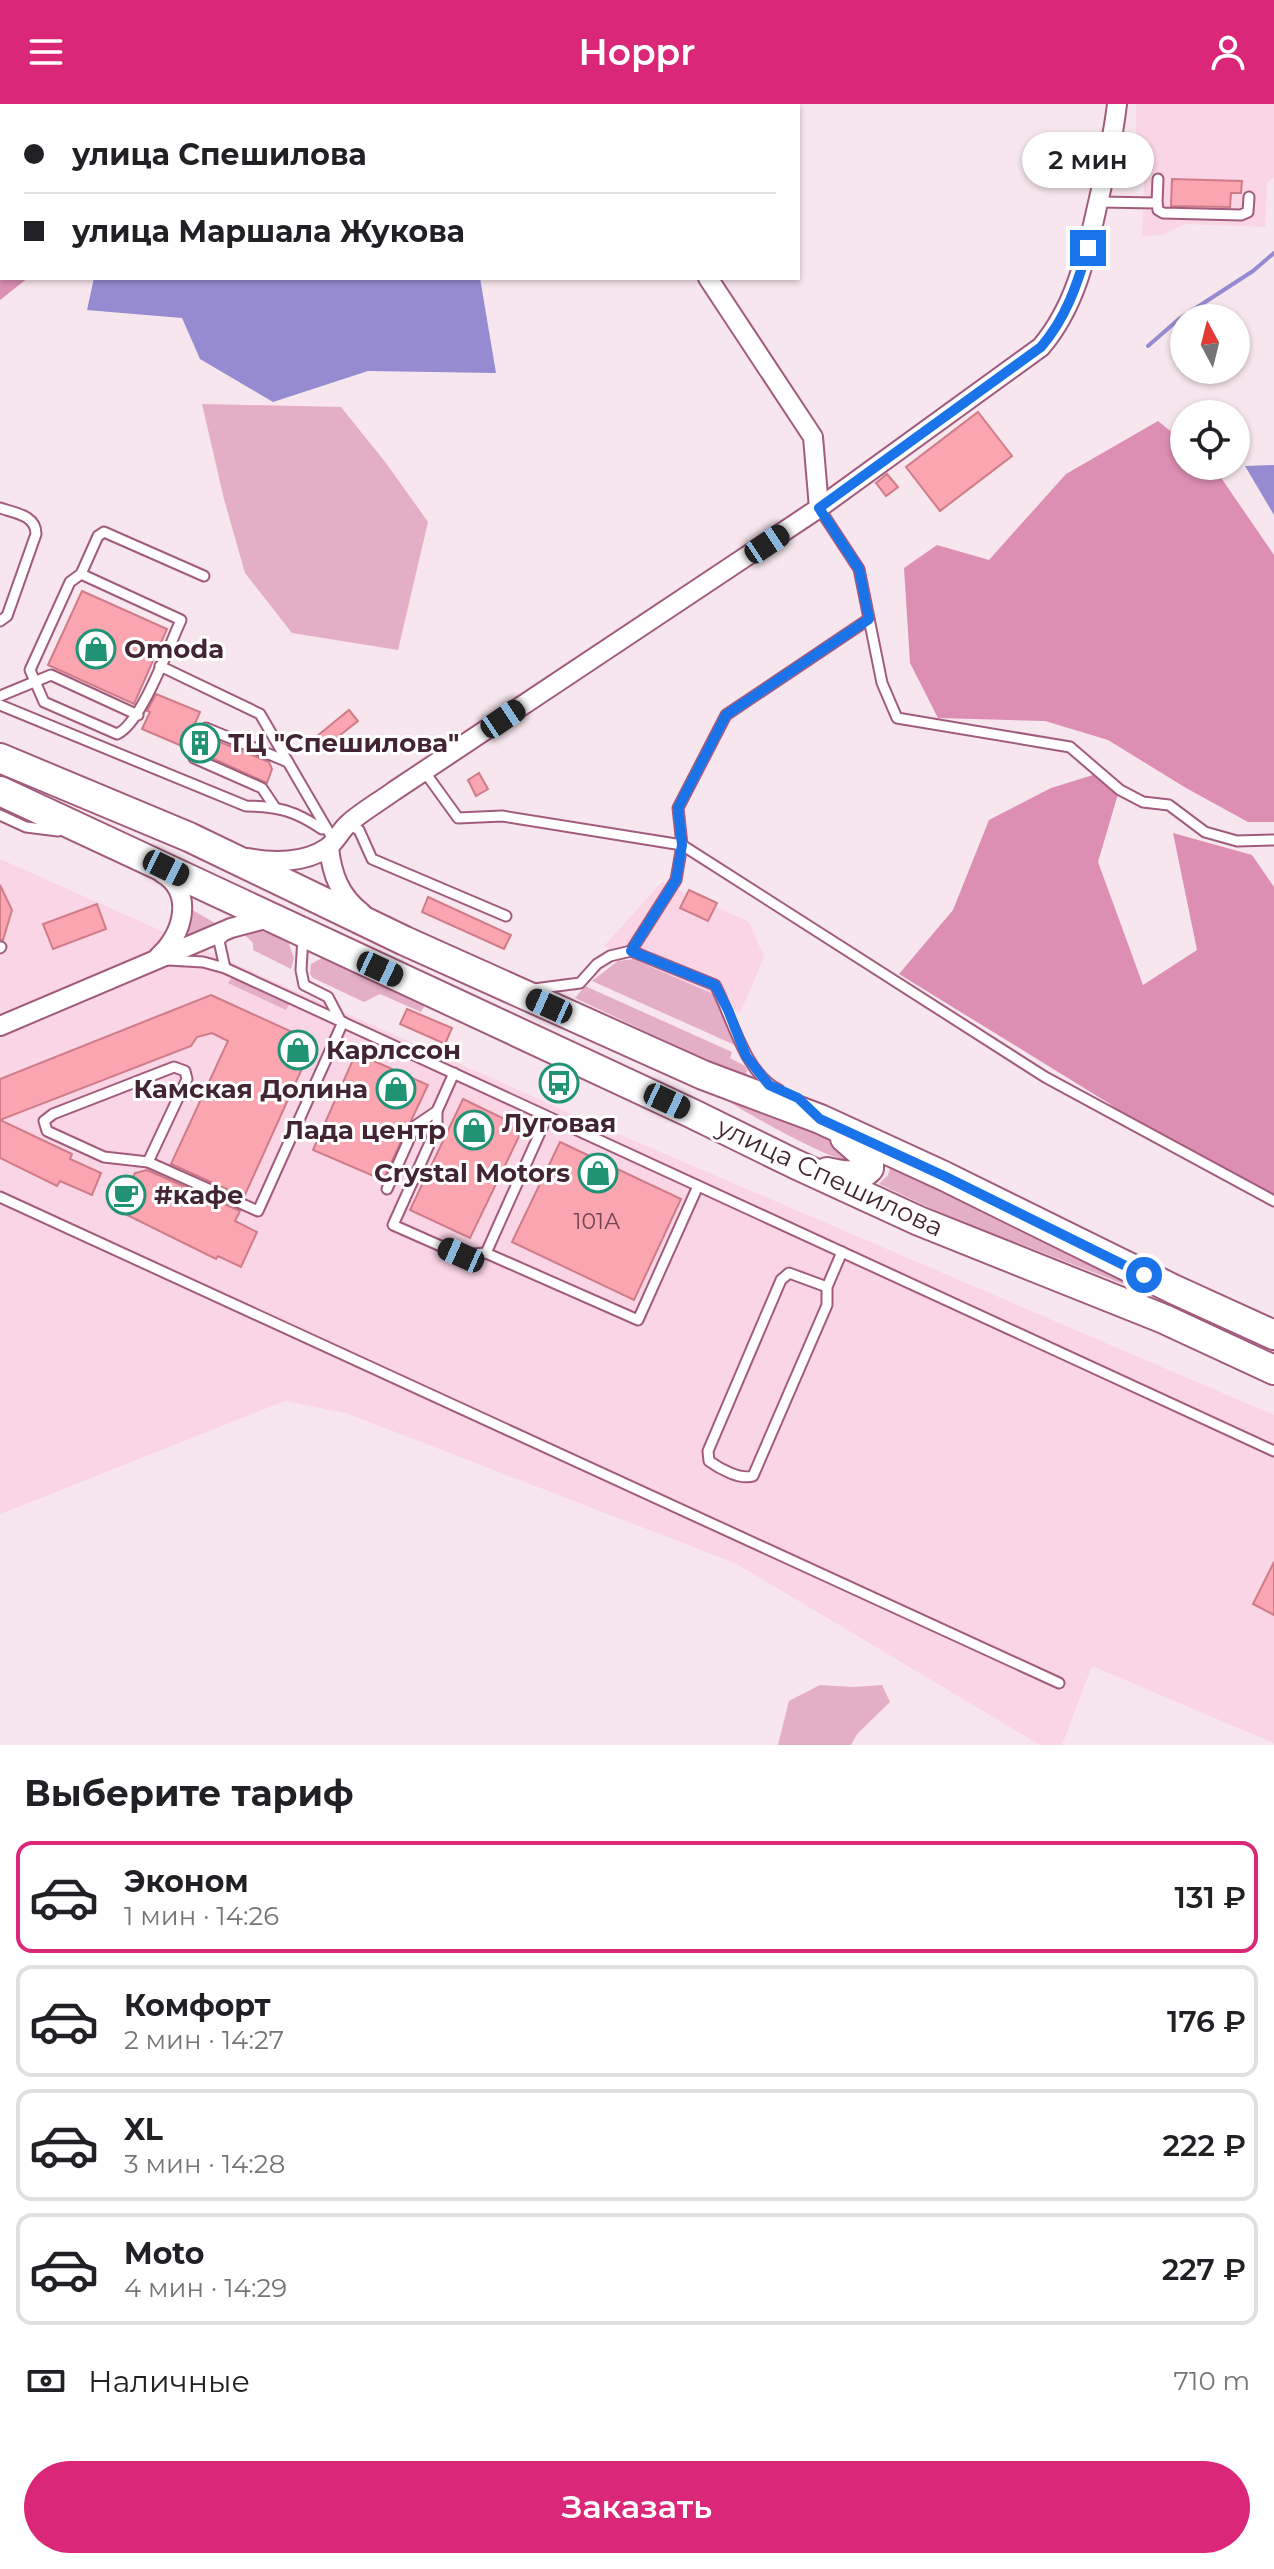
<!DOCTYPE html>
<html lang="ru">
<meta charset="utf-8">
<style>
body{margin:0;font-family:Montserrat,sans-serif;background:#f2f2f2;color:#202124;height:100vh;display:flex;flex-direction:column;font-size:30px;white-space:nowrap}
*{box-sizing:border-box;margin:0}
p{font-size:26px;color:#757577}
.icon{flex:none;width:44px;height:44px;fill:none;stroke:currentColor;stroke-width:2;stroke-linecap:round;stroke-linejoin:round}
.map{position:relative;height:1641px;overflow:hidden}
.panel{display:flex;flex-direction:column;background:#fff;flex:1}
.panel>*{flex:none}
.banner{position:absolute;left:0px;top:0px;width:800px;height:176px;box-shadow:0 2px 6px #0004;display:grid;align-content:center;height:176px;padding:0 24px;background:#fff}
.needle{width:52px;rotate:353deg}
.controls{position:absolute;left:1170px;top:200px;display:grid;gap:16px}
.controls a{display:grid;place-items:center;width:80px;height:80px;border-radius:50%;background:#fff;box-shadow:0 2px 6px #0004;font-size:40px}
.end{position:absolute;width:36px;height:36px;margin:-18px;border:10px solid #1a73e8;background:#fff;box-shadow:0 0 0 4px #fff}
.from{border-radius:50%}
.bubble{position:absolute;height:56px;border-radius:28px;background:#fff;box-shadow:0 2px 6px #0004;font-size:26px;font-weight:600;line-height:56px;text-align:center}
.car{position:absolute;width:24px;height:48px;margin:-24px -12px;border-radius:10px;box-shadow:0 0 6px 2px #0007;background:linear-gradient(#222 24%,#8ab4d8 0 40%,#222 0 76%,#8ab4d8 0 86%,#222 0)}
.banner b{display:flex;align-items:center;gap:28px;height:76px;font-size:30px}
.banner b+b{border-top:2px solid #e0e0e0}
.banner i{width:20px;height:20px;background:#202124}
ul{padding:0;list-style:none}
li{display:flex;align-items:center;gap:24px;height:112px;margin:0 16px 12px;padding:0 8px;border:4px solid #e0e0e0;border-radius:16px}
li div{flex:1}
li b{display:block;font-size:30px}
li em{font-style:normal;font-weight:600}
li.selected{border-color:#db2777}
li>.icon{width:72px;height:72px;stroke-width:1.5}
h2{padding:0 24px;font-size:36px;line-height:96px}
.pay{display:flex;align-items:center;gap:20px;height:88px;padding:0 24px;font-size:30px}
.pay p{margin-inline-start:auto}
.primary-button{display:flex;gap:16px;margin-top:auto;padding:16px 24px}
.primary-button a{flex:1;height:92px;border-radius:48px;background:#db2777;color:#fff;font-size:32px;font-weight:600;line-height:92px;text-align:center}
header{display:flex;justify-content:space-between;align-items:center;height:104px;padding:0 24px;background:#db2777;color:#fff;font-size:36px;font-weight:600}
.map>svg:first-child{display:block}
.built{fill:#fad5e5}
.green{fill:#e4aec6}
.forest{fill:#dc8fb3}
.water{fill:#968bd1}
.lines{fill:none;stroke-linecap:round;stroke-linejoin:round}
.stream{stroke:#968bd1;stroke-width:4}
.building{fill:#fba5b1;stroke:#ce7c88;stroke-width:2}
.service-casing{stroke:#a25b7d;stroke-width:13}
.minor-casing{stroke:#a25b7d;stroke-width:22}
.primary-casing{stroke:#a25b7d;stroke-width:32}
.service{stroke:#fff;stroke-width:9}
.minor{stroke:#fff;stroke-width:18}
.primary{stroke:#fff;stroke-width:28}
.route{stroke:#1a73e8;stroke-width:10}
.labels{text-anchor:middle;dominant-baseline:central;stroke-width:6;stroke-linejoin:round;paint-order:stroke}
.number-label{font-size:22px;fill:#714452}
.poi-label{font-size:26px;font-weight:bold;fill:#432432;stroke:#fff;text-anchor:start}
.street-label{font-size:26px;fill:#432432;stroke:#fff}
</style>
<header><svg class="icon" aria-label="menu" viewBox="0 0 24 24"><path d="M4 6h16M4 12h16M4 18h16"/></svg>Hoppr<svg class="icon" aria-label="person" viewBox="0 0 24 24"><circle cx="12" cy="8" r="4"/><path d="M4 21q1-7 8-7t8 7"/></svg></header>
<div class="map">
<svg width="1274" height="1641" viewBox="0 0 1274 1641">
<rect width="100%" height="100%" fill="#f7e6ed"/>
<g class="built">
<polygon points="1136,0 1274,0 1274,74 1267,78 1265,123 1185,120 1162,131 1142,132 1144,77 1124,76 1124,62 1131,61 1131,52 1136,52"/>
<polygon points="0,755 581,1014 1274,1311 1274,1639 1092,1562 1062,1641 1040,1641 735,1459 346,1309 285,1297 0,1410"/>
<polygon points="662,778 749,818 764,853 740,909 604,842"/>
</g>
<g class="green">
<polygon points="202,300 341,303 386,359 428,418 398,546 292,529 245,469 224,395"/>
<polygon points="189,804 220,822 178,841"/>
<polygon points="259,826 288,837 294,854 291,865 253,846 253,839 242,828"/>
<polygon points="322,854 426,899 421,908 380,890 364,898 313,874 310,870 311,860"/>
<polygon points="633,855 713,890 737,942 592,877 618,857"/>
<polygon points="232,873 290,899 286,906 228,879"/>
<polygon points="585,882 732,948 730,954 745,962 747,966 746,971 721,963 575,894"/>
<path d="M 726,996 L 825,1034 L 854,1050 L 852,1057 C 832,1058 747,1009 726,996 Z"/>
<polygon points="892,1057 1167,1197 943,1110 879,1080 888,1071"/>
<polygon points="820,1581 853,1583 882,1581 890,1598 857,1630 851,1641 778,1641 789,1597"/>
</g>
<g class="forest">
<polygon points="0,0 425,0 426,2 2,2 2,174 28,174 0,196"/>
<polygon points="1158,317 1184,338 1184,362 1213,362 1274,451 1274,718 1248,718 1186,684 1108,636 1045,617 938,614 910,559 904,464 937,441 989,456 1066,370"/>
<polygon points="1093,671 1118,690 1098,758 1143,881 1197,846 1173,729 1252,751 1274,783 1274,1104 1168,1042 1110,1000 899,870 953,806 989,716 1051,684"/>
</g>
<g class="water">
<polygon points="94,174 480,174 496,269 368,267 273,298 200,255 182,214 87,206"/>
<polygon points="1274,361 1274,411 1245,362"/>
</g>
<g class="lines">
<polyline class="stream" points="1148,242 1179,215 1253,167 1274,149"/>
</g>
<g class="building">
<polygon points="1172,75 1242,77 1241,89 1231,89 1230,103 1171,102"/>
<polygon points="978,308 1012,352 940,407 906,363"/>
<polygon points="887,370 898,383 886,392 876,379"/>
<polygon points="82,487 167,525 134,600 48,561"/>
<polygon points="156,590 200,608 193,624 197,626 197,631 201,636 210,634 269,658 272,665 267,679 203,650 199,641 194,641 189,645 142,625 150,608 147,607"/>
<polygon points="349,606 358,617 326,642 317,632"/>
<polygon points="479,669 488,685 476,692 468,676"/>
<polygon points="0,781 12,806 3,836 0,836"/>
<polygon points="689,786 717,799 708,817 680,804"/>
<polygon points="428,793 511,831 504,845 422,808"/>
<polygon points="97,800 106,825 53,845 43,820"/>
<polygon points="211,891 314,938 244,1093 171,1060 228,937 212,929 197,933 191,942 0,1016 0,975"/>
<polygon points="407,905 452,924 445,940 400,920"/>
<polygon points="356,949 428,981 383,1076 313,1046"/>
<polygon points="463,995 523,1024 470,1134 410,1106"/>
<polygon points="0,1016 72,1050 70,1055 101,1069 92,1091 60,1077 57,1082 0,1054"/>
<polygon points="560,1038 681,1095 634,1196 512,1138"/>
<polygon points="147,1066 240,1107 235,1117 257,1128 241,1163 218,1152 216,1155 117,1106 135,1069"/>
<polygon points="1274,1458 1274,1511 1253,1500"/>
</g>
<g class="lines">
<defs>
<g id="service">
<polyline points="1099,98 1157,99 1158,106 1163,109 1241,111 1248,108 1249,93"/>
<polyline points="1157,99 1158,75"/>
<path d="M 0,404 C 15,409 36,411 36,430 L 7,512 L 0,517"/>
<polyline points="819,404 859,465 882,579 897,614 1070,643 1120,686 1143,698 1169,701 1205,728 1237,737 1274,736"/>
<path d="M 81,470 L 181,516 C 169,542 141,620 117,630 L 44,598 L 30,566 L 70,478 Z"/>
<polyline points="81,470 98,432 104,428 204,472"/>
<polyline points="160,562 260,610 334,737"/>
<polyline points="0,592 51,571 138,611"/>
<path d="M 0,601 L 246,702 C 278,702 295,707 322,725"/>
<polyline points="204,629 206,624 288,658"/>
<polyline points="196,648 194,654 262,684 274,702"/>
<polyline points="424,667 458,714 502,712 682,741 1045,973 1274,1097"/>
<polyline points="0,711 26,723 58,727"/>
<polyline points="348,720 359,726 372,755 506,812"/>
<polyline points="303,833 301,866 304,881 328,893 340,916"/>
<polyline points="0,844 1,843"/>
<polyline points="631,847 676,776 682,741 678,704 726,611 869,515"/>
<polyline points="168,856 203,858 225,864 1274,1347"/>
<polyline points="225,864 219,837 225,831"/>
<path d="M 534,885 L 580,879 L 597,860 L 610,852 L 631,847 L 715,881 C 732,913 745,970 779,986"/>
<polygon points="174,963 185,967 187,975 148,1058 104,1053 47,1027 44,1017 53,1010"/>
<polyline points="437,1007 437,1023 393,1121 461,1151 486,1149"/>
<polyline points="547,1013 486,1149 638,1216 698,1082"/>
<polyline points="148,1058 258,1107 343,918"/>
<polyline points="387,1085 415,1022 437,1007 454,969"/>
<polyline points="0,1093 1059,1579"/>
<path d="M 827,1183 L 827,1201 L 753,1372 C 740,1376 720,1365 709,1357 L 708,1347 L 781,1176 L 789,1169 L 827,1183 L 842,1148"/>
</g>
<g id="minor">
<polyline points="595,0 596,2"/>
<polyline points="621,2 622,0"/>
<polyline points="708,174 813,333 819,404"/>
<path d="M 329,744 C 332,771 340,792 362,809"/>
<path d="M 248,754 C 273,759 305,759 327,744 C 336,738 340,727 348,720 C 361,708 379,698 394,687 L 819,404 L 1041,243 C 1075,203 1086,153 1097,103 C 1105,69 1113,35 1117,0"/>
<path d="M 159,852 C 183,831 195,788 162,769"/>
<polyline points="0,922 231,824 269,814"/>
</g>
<g id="primary">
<polyline points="0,654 189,733 405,837 703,971 820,1015 944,1072 1173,1185 1274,1231"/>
<polyline points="0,687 691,1009 795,1060 919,1117 1164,1215 1274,1266"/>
<path d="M 827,1068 C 841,1071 859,1075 869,1064 L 869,1055 L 845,1034"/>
</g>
</defs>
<use href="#service" class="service-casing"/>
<use href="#minor" class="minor-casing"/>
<use href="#primary" class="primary-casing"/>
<use href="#service" class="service"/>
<use href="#minor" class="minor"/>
<use href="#primary" class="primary"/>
</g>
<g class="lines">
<path class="route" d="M 1088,144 C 1077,181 1066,214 1041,243 L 819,404 L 859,465 L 869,515 L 726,611 L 678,704 L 682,741 L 676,776 L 631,847 L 715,881 L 728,906 L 746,952 L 769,981 L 798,994 L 820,1015 L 944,1072 L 1144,1171"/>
</g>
<defs>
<symbol id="shop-ring" viewBox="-11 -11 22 22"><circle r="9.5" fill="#fff" stroke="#209375" stroke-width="1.5"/><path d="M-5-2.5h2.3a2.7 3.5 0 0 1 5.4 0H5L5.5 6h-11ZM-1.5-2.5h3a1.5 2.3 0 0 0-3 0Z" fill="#209375"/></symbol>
<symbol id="building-ring" viewBox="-11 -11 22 22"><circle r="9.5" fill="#fff" stroke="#209375" stroke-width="1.5"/><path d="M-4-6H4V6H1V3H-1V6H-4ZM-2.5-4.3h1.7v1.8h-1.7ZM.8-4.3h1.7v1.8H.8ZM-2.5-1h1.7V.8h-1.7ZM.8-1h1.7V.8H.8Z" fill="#209375"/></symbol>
<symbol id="bus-ring" viewBox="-11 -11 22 22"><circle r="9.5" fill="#fff" stroke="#209375" stroke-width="1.5"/><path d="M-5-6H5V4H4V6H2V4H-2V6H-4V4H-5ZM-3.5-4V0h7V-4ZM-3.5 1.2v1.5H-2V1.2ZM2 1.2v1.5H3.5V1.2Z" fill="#209375"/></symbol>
<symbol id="cafe-ring" viewBox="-11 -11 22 22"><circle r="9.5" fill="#fff" stroke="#209375" stroke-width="1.5"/><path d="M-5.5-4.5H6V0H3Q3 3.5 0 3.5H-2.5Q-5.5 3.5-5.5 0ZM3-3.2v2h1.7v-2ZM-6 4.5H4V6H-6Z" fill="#209375"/></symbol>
</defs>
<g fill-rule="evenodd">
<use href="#shop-ring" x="74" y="523" width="44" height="44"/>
<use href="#building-ring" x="178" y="617" width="44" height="44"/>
<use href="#shop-ring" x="276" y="924" width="44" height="44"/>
<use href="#bus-ring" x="537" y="957" width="44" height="44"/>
<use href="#shop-ring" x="374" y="963" width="44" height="44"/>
<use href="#shop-ring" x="452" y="1004" width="44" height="44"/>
<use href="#shop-ring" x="576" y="1047" width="44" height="44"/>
<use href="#cafe-ring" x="104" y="1069" width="44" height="44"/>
</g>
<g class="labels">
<g class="number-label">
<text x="597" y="1117">101А</text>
</g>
<g class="poi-label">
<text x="124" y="545">Omoda</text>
<text x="228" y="639">ТЦ "Спешилова"</text>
<text x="326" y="946">Карлссон</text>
<text x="368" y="985" text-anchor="end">Камская Долина</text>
<text x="559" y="1019" text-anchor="middle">Луговая</text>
<text x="446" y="1026" text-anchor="end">Лада центр</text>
<text x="570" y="1069" text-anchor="end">Crystal Motors</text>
<text x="154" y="1091">#кафе</text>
</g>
<g class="street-label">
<text transform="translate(830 1073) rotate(25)">улица Спешилова</text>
</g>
</g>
</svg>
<div class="controls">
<a><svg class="needle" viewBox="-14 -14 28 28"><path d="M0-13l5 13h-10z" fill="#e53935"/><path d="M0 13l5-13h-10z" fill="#757577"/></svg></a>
<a><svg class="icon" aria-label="locate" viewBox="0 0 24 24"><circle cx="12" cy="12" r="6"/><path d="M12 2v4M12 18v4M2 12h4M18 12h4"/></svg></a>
</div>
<i class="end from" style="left:1144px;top:1171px"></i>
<i class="end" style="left:1088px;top:144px"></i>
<div class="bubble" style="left:1022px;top:28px;width:132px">2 мин</div>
<i class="car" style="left:767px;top:440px;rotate:56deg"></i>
<i class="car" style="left:503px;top:615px;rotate:56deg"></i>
<i class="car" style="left:166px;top:764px;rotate:116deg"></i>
<i class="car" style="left:380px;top:865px;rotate:115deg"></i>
<i class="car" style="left:549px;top:902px;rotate:294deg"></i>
<i class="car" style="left:667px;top:997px;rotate:115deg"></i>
<i class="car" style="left:461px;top:1151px;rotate:294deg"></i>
<div class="banner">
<b><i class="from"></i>улица Спешилова</b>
<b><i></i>улица Маршала Жукова</b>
</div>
</div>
<section class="panel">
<h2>Выберите тариф</h2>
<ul>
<li class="selected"><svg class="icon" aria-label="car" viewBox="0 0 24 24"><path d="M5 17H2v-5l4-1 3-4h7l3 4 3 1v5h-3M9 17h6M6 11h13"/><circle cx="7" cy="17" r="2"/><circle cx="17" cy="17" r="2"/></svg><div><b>Эконом</b><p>1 мин · 14:26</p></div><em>131 ₽</em></li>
<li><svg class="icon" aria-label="car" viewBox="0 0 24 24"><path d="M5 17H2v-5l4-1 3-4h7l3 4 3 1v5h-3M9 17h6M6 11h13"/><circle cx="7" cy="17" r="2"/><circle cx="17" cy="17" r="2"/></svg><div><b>Комфорт</b><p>2 мин · 14:27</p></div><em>176 ₽</em></li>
<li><svg class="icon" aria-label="car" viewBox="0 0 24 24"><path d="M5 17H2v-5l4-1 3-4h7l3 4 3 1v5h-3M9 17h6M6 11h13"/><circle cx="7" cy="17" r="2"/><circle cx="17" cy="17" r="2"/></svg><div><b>XL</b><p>3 мин · 14:28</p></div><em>222 ₽</em></li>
<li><svg class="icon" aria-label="car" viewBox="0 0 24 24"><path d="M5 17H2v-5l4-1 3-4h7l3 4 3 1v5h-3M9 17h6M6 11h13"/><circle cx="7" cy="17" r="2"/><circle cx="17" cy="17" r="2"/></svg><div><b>Moto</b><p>4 мин · 14:29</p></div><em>227 ₽</em></li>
</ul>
<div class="pay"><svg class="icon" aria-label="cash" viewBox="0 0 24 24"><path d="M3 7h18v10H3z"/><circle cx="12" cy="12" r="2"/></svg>Наличные<p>710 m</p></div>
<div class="primary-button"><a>Заказать</a></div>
</section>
